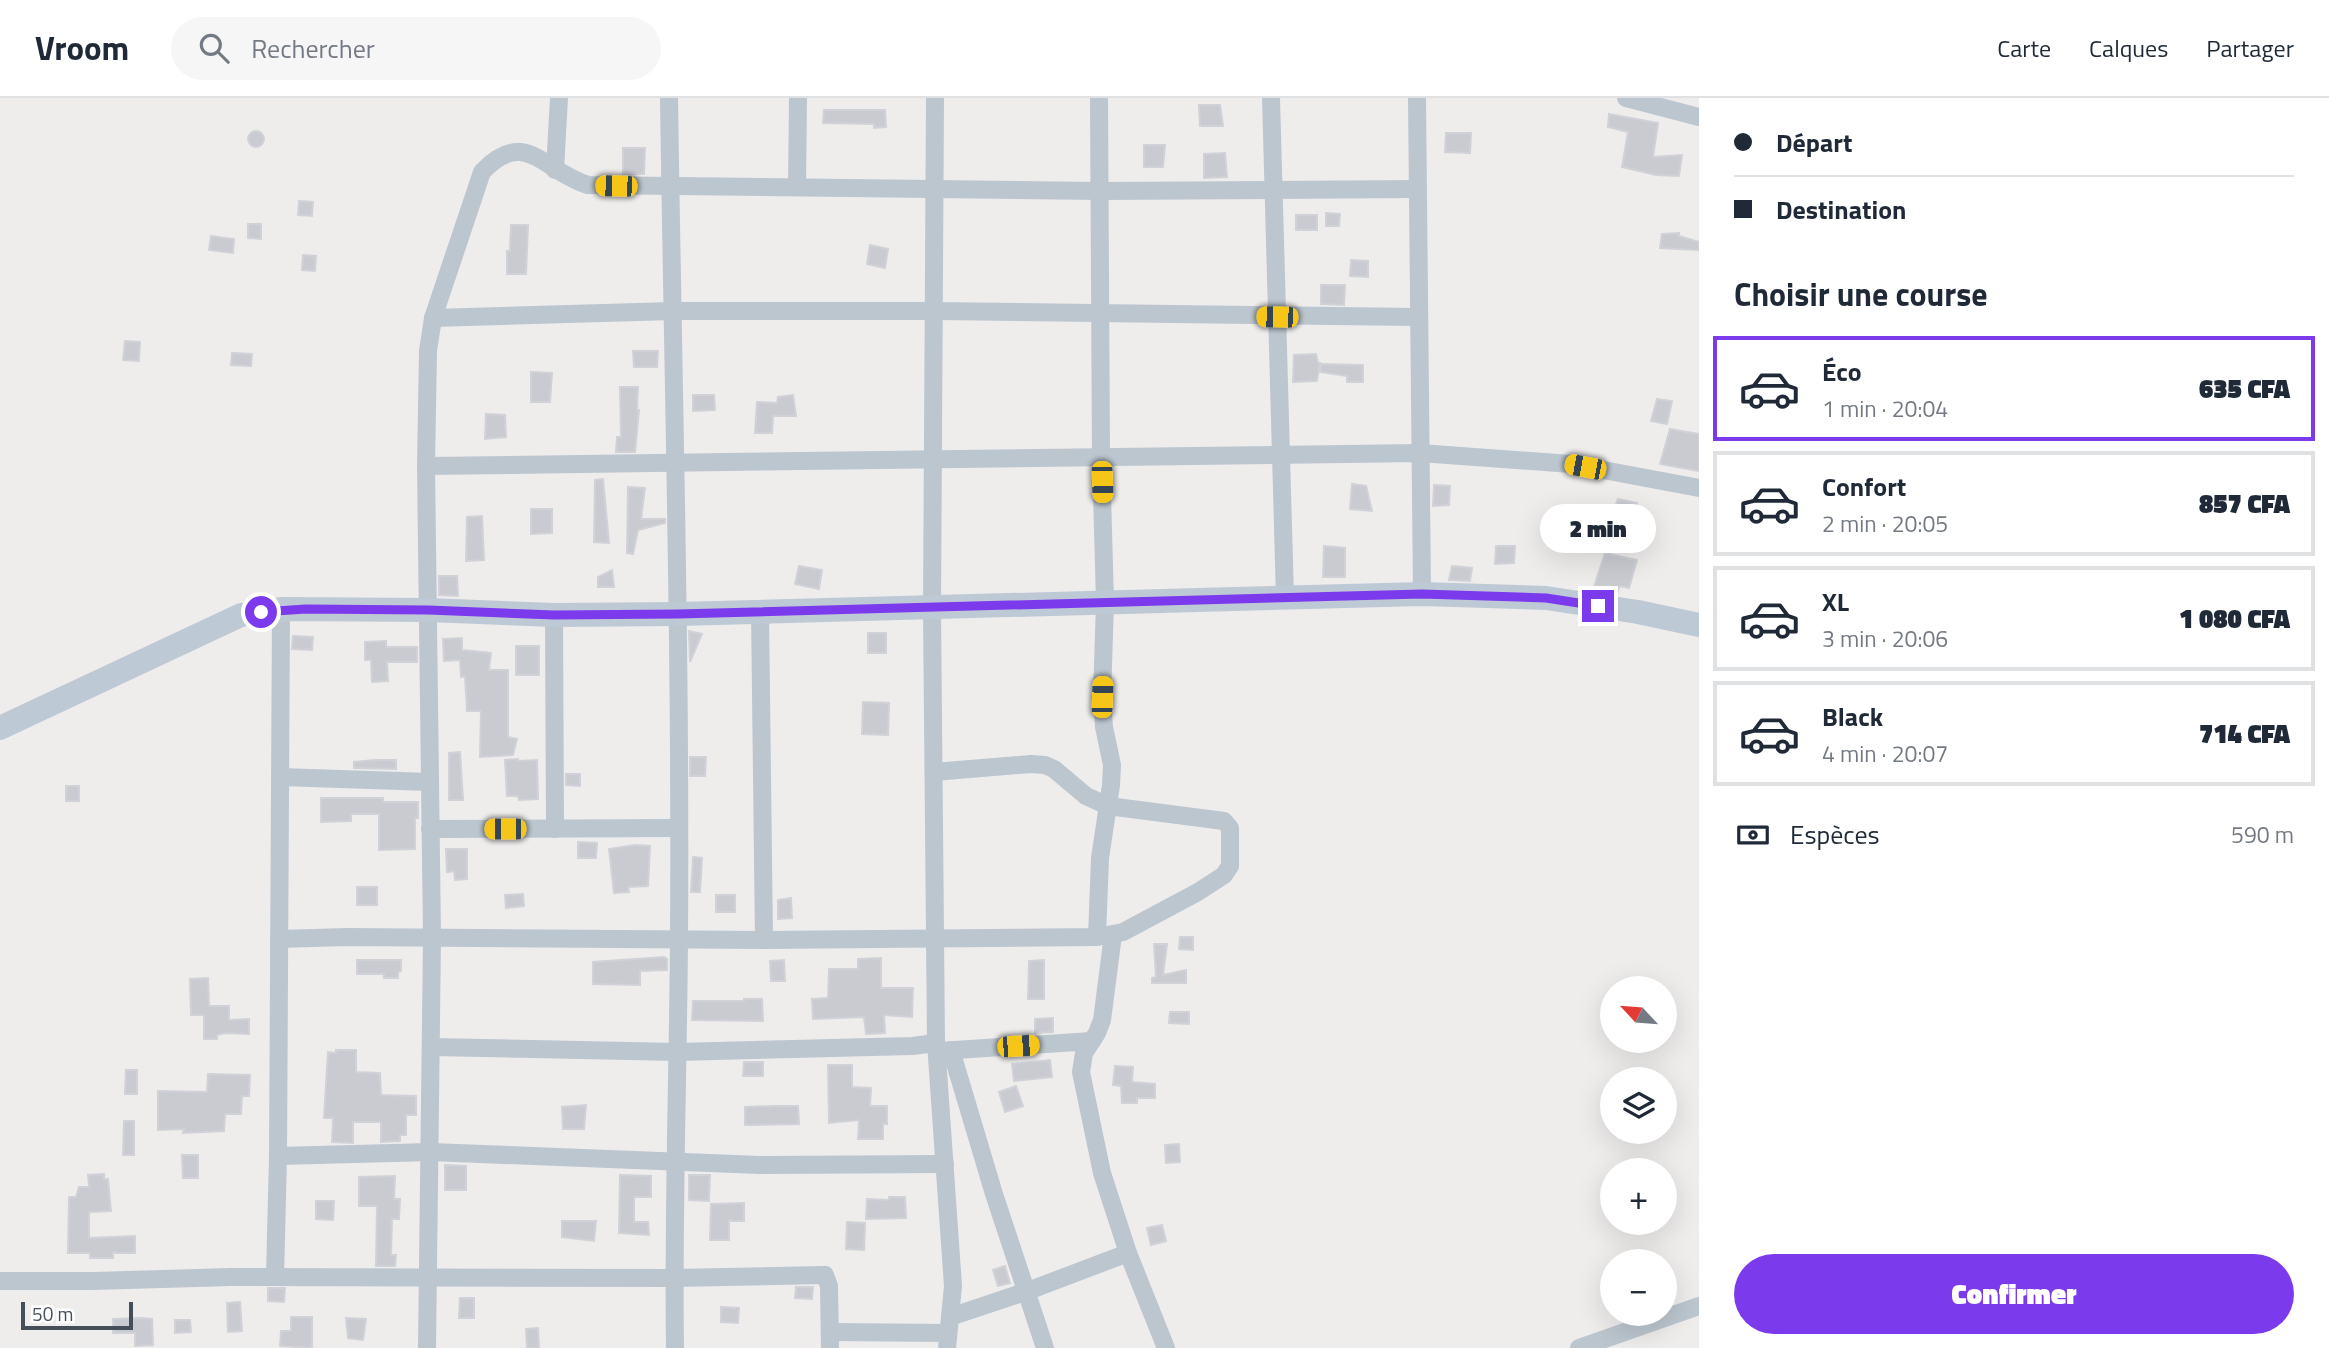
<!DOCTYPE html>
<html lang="fr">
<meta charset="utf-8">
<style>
body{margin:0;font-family:"Titillium Web",sans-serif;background:#f6f6f7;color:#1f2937;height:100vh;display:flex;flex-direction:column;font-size:26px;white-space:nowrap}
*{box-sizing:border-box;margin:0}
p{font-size:23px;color:#747a83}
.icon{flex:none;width:38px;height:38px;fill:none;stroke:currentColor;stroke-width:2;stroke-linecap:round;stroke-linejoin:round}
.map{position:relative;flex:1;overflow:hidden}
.side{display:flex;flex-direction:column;background:#fff;width:630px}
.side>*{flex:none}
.top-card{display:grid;align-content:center;height:154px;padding:0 35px;background:#fff}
.needle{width:46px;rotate:296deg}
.buttons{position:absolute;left:1600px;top:878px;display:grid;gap:14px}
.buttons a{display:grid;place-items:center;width:77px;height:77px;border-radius:50%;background:#fff;box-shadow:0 7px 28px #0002;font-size:35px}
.scale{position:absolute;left:21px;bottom:18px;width:112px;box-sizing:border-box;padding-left:7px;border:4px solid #444f5a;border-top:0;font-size:19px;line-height:24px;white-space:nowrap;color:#444f5a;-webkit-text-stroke:5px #fff;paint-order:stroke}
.end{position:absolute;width:32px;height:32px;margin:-16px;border:9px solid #7c3aed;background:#fff;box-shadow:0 0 0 4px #fff}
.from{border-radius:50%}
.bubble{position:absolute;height:49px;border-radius:24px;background:#fff;box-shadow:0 7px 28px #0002;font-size:23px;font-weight:800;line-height:49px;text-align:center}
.car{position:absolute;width:21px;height:42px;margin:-21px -10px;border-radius:9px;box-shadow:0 0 5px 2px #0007;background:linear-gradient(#f5c518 24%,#345 0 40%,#f5c518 0 76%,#345 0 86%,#f5c518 0)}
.top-card b{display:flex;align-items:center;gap:24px;height:66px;font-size:26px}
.top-card b+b{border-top:2px solid #e0e1e3}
.top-card i{width:18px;height:18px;background:#1f2937}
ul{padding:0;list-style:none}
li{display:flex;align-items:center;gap:21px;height:105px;margin:0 14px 10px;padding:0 21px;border:4px solid #e0e1e3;border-radius:0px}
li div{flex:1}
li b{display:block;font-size:26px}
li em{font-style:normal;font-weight:800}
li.on{border-color:#7c3aed}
li>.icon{width:63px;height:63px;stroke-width:1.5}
h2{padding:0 35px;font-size:32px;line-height:84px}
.pay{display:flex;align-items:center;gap:18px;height:77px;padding:0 35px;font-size:26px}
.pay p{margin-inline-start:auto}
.button{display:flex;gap:14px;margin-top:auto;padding:14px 35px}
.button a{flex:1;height:80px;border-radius:42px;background:#7c3aed;color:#fff;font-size:28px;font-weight:800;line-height:80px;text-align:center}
header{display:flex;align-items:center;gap:42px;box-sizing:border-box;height:98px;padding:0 35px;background:#fff;border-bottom:2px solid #e0e1e3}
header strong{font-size:33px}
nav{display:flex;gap:38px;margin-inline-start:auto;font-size:24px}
.search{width:490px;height:63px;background:#f6f6f7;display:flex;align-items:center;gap:18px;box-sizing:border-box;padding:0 24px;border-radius:38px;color:#747a83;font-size:26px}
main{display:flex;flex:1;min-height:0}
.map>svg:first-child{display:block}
.building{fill:#c9cbd1;stroke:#d0d2d8;stroke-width:2}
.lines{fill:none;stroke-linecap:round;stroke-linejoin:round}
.minor{stroke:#bcc6cf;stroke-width:18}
.secondary{stroke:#bec9d6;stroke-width:24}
.route{stroke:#7c3aed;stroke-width:9}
</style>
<header>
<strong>Vroom</strong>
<div class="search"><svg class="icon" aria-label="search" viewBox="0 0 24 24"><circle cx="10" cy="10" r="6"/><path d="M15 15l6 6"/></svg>Rechercher</div>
<nav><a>Carte</a><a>Calques</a><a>Partager</a></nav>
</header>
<main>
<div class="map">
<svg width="1699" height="1250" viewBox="0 0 1699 1250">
<rect width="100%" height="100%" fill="#efecec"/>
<g class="building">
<polygon points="1199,7 1220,7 1223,28 1200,28"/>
<polygon points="824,12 885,12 886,29 874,30 874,26 823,25"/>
<polygon points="1609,16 1658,25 1653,59 1682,57 1679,78 1656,77 1622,69 1628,34 1608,29"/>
<circle cx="256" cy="41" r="8"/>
<polygon points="1446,35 1471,35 1470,55 1445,54"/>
<polygon points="1144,47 1165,47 1163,69 1144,69"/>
<polygon points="623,50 645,50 644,76 623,76"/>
<polygon points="1225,55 1227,79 1204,80 1204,56"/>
<polygon points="299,103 313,104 312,118 298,117"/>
<polygon points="1326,115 1340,116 1339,128 1326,128"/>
<rect x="1296" y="117" width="21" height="15"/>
<polygon points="248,126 261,126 261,141 248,140"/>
<polygon points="511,127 528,127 526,176 507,176 507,153 510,153"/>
<polygon points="1679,135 1679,138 1699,144 1699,152 1660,150 1662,136"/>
<polygon points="211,138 234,141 233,155 209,152"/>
<polygon points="870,147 888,151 885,170 867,166"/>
<polygon points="303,157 316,158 315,173 302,172"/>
<polygon points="1351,162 1368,163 1368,179 1350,178"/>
<polygon points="1321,187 1345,187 1344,207 1321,206"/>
<polygon points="125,243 140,244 139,263 123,262"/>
<polygon points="633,253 658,253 657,269 634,269"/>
<polygon points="232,255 252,256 251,268 231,267"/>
<polygon points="1316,256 1318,265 1320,265 1317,283 1293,284 1294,257"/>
<polygon points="1321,266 1363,267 1363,284 1347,284 1347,278 1320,274"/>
<polygon points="531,274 552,275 550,304 531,304"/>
<polygon points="620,289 638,289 637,312 639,312 635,354 616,354 617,339 621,339"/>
<polygon points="693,297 714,297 715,312 693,313"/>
<polygon points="793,297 796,318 773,318 772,335 755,335 757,304 777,305 778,299"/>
<polygon points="1657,301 1672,303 1667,326 1651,323"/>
<polygon points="486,316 505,317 506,339 485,341"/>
<polygon points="1670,331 1699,336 1699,373 1660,366"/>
<polygon points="603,381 609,445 594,444 595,382"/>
<polygon points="1352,386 1366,388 1372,413 1350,411"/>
<polygon points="1434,387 1450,388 1449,407 1433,408"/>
<polygon points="628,389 645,390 641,421 665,421 665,425 638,432 633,456 627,455"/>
<polygon points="1618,401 1637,405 1629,430 1609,426"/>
<polygon points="531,411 552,411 552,435 531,436"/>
<polygon points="482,418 484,462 466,463 467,419"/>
<polygon points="1324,448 1345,450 1345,479 1323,479"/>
<polygon points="1496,448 1515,448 1514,465 1495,466"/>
<polygon points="1605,455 1637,462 1629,490 1620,488 1617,496 1593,492"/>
<polygon points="799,468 822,472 819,491 795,486"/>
<polygon points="1452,468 1472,470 1470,483 1449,482"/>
<polygon points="612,472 614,489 598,489 598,479"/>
<polygon points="439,478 457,478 458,498 439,497"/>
<polygon points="689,533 702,536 690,564 689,534"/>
<rect x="868" y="535" width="18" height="20"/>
<polygon points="293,538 313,539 312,552 292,551"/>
<polygon points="462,540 462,552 491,555 489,572 508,572 508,639 517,641 513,657 480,659 481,613 467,613 465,578 461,579 460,562 444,563 443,541"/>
<polygon points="386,543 386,549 417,549 417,564 387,564 388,583 372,584 371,562 365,562 365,544"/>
<rect x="516" y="548" width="23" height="29"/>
<polygon points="863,604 889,605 888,637 862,636"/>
<polygon points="460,654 463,702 449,702 449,655"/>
<polygon points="690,659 706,659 705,678 690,678"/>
<polygon points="518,661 518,663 537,662 538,701 519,702 518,698 507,698 505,662"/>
<polygon points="375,662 396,662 396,671 354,670 354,664"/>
<polygon points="566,676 580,676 580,688 566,687"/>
<rect x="66" y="688" width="13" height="15"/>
<polygon points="321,700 383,700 383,704 418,704 418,720 415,720 415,751 379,752 379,716 351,716 351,723 321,724"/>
<polygon points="578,744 597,745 596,760 578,760"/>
<polygon points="635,747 650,748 648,788 628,789 629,794 614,795 609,751"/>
<polygon points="446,751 467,751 467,781 455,782 454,773 447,774"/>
<polygon points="693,759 702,760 700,794 691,794"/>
<rect x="357" y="789" width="20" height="18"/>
<polygon points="523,796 524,808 506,810 505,797"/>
<rect x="716" y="797" width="19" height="17"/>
<polygon points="791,800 792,820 778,821 778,802"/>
<polygon points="1180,839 1193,839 1193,852 1179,851"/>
<polygon points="1154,846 1167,846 1163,877 1186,872 1186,885 1152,885 1152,880 1156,879"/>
<polygon points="664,859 667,861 667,872 640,873 640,887 593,886 593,864"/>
<polygon points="881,860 881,890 913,890 912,919 884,917 885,935 866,936 864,919 813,921 812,901 828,900 829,871 858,871 858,861"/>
<polygon points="357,862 401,862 401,873 398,874 398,880 384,880 384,876 357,876"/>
<polygon points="784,862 785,883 771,883 770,863"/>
<polygon points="1044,862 1044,901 1028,901 1029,863"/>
<polygon points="208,880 209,908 229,908 229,922 249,921 249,936 225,935 217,937 217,941 204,941 204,917 191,917 190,881"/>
<polygon points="744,901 762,901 763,923 692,922 693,903 744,903"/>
<polygon points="1170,914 1189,914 1189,926 1169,925"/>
<polygon points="1053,920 1053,934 1035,935 1035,921"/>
<polygon points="336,952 356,952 356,974 380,975 381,997 416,998 416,1017 406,1017 406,1037 400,1037 400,1043 381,1044 381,1024 353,1024 353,1045 332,1044 333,1020 324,1020 328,954 336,955"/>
<polygon points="1050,962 1052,979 1014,983 1012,966"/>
<polygon points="744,964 763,964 763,978 743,978"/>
<polygon points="828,967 852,967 852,989 871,990 870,1008 887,1008 887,1026 883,1026 883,1041 858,1041 859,1022 829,1025"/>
<polygon points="1115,968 1133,969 1132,984 1155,986 1155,1000 1137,1000 1137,1005 1122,1005 1121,988 1113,987"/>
<polygon points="126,972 137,972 137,996 125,996"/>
<polygon points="208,976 250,977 249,998 242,998 241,1016 225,1016 224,1033 183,1035 184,1031 158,1032 158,993 207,994"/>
<polygon points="1016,988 1023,1008 1005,1014 999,994"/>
<polygon points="586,1007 584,1031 563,1031 562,1009"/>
<polygon points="775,1008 798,1008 799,1026 745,1027 745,1009"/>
<polygon points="124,1023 134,1023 134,1057 123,1057"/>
<polygon points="1179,1046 1180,1064 1166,1065 1165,1047"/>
<polygon points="182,1057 198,1057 198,1080 183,1080"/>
<polygon points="445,1067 466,1068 466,1092 445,1092"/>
<polygon points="104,1076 104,1081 108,1081 111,1113 89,1114 89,1140 135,1138 135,1155 113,1155 113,1160 90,1160 90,1155 68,1155 69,1099 76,1099 79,1089 89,1089 88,1077"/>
<polygon points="620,1077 651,1078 651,1099 634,1099 634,1124 648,1124 649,1137 619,1135"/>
<polygon points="689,1077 710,1077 709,1103 689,1102"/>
<polygon points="395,1078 394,1101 400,1101 399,1121 392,1121 391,1157 396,1157 395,1168 376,1168 377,1108 359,1108 359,1079"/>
<polygon points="889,1099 905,1099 906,1120 866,1121 867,1101 889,1102"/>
<polygon points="316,1103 334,1103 333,1122 316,1121"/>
<polygon points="744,1105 744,1123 729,1123 729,1142 710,1142 711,1106"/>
<polygon points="562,1123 596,1123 594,1143 562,1139"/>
<polygon points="847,1124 865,1125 864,1152 846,1151"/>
<polygon points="1162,1127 1166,1143 1151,1147 1147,1130"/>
<polygon points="1005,1168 1010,1185 998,1188 993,1172"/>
<polygon points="796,1189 813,1189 812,1201 795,1200"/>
<polygon points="268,1190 285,1190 284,1204 268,1203"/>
<polygon points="460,1200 474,1200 474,1220 459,1220"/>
<polygon points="240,1204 242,1233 228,1234 227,1205"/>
<polygon points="721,1209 739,1210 738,1225 721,1224"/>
<polygon points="291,1219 312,1219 312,1250 280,1248 281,1233 291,1233"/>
<polygon points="141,1220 152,1221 153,1247 135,1248 135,1235 113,1235 113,1221"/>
<polygon points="346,1220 366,1221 363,1242 348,1240"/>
<polygon points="175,1222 190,1222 191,1234 175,1235"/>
<polygon points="538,1230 539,1250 527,1250 526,1231"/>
</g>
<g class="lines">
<g class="minor">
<path d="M 669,0 C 673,281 681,561 679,842 C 678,978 673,1114 675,1250"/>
<polyline points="935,0 932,511 936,945 953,1188 947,1250"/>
<polyline points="1271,0 1285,500"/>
<polyline points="1417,0 1422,496"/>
<polyline points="1626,0 1699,19"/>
<polyline points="555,72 559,0"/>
<polyline points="797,89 798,0"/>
<polyline points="433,220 672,213 935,213 1419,219"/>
<polyline points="426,368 1420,355 1571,366 1699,390"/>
<polyline points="760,513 764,842"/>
<polyline points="554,517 555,731"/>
<polyline points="280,679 430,684"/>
<polyline points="430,731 679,730"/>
<polyline points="1113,837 1102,922 1097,935 1084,955 1081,974 1102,1075 1128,1155 1166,1250"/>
<polyline points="1097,839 1100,760 1111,687 1112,667 1104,629 1102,599 1105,504 1101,360 1099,0"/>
<polyline points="279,841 347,839 764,842 1097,839 1123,834 1198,794 1224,777 1230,768 1230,730 1224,723 1108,708 1086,698 1054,671 1045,667 1031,666 934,674"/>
<polyline points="431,949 677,954 912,948 936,945"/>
<polyline points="951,952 994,1096 1045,1250"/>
<polyline points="940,953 1092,943"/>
<polyline points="278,1058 431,1054 760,1067 945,1066"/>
<polyline points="275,1179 278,1058 281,511"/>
<polyline points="0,1183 93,1183 231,1179 674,1180 825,1177 829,1188 830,1250"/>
<polyline points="950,1219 1025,1194 1128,1155"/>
<polyline points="830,1234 948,1235"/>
<path d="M 427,1250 L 432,840 L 426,368 L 428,253 L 433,220 L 482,74 C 525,28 544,74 588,87 L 1100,93 L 1418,91"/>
<polyline points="1579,1250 1699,1208"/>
</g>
<polyline class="secondary" points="0,630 241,517 281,511 428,512 554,517 678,516 1422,496 1546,500 1638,514 1699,527"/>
</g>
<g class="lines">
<polyline class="route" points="261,514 306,511 428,512 554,517 678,516 1422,496 1546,500 1598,508"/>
</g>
</svg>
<div class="buttons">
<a><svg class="needle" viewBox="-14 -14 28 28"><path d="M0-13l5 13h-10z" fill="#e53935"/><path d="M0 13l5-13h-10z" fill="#747a83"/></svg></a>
<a><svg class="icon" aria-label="layers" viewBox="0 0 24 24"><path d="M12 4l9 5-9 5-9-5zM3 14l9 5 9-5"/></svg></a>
<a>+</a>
<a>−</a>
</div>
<div class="scale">50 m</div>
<i class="end from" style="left:261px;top:514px"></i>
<i class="end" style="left:1598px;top:508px"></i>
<div class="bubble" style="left:1540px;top:406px;width:116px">2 min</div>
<i class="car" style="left:616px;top:88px;rotate:271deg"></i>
<i class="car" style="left:1277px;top:219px;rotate:271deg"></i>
<i class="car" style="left:1585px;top:369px;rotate:281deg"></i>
<i class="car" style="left:1102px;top:384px;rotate:178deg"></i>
<i class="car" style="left:1102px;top:599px;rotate:2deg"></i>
<i class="car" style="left:505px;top:731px;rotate:270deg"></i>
<i class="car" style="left:1018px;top:948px;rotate:86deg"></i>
</div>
<section class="side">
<div class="top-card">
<b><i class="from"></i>Départ</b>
<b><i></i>Destination</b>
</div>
<h2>Choisir une course</h2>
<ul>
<li class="on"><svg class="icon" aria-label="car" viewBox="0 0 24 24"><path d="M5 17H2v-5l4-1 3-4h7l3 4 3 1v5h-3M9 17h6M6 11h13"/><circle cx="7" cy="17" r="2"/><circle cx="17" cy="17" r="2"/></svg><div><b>Éco</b><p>1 min · 20:04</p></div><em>635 CFA</em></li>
<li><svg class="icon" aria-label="car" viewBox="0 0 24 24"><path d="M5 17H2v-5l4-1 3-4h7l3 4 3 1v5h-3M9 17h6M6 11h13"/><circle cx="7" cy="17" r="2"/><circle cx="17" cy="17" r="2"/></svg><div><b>Confort</b><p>2 min · 20:05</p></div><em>857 CFA</em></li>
<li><svg class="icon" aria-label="car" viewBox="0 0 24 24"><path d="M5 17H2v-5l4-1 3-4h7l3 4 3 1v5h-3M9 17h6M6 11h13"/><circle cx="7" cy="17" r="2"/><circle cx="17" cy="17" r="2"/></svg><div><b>XL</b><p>3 min · 20:06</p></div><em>1 080 CFA</em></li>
<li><svg class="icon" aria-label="car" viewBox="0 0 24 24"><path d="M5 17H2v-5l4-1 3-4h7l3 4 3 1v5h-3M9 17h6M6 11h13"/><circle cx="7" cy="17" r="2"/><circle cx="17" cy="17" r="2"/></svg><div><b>Black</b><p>4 min · 20:07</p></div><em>714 CFA</em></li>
</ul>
<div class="pay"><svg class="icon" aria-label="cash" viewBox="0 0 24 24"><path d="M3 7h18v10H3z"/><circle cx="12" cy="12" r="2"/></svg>Espèces<p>590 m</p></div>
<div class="button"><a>Confirmer</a></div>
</section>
</main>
